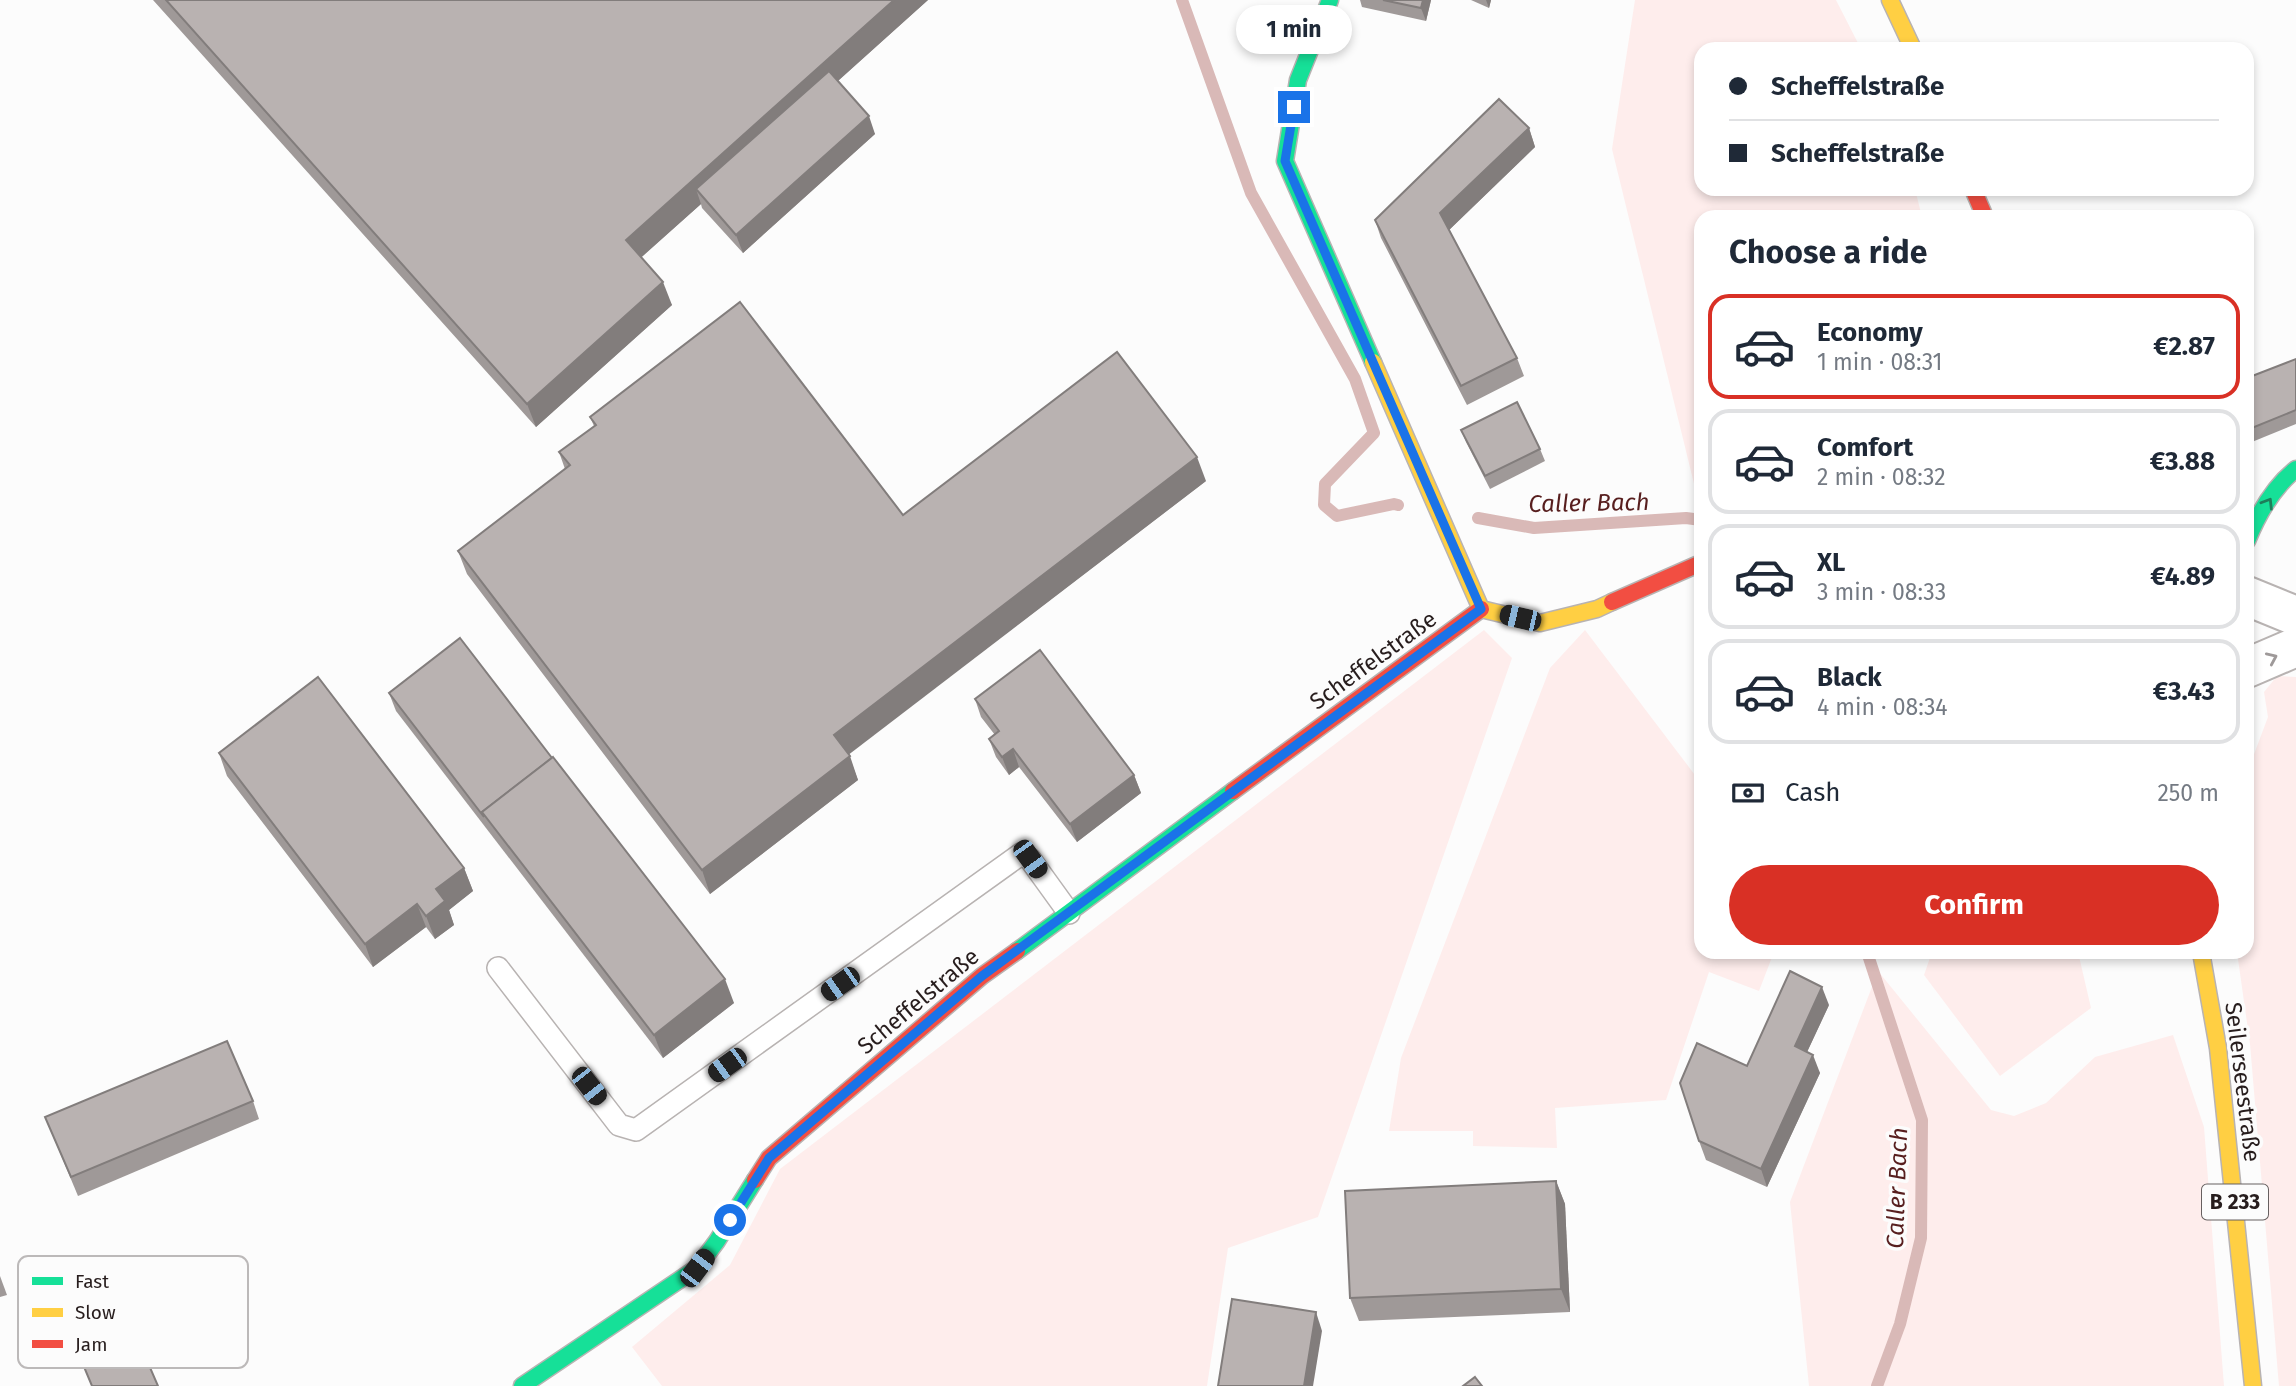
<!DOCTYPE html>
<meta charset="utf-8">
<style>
body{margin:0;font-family:"Fira Sans",sans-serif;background:#f6f6f7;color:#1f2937;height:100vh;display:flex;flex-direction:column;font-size:26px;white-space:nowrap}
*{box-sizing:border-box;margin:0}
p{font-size:23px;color:#747a83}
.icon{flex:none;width:38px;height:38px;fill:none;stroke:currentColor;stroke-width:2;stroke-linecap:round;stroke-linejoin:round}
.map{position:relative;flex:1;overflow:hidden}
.sheet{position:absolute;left:1694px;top:210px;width:560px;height:749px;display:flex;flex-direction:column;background:#fff;border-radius:21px;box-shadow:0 4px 10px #0003}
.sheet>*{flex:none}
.hud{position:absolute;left:1694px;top:42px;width:560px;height:154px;border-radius:21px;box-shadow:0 4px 10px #0003;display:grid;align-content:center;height:154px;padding:0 35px;background:#fff}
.end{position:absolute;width:32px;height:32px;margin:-16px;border:9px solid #1a73e8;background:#fff;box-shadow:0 0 0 4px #fff}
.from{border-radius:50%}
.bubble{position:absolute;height:49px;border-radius:24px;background:#fff;box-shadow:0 4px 10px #0003;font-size:23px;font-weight:700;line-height:49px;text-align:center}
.car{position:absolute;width:21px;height:42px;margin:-21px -10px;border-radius:9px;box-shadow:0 0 5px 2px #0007;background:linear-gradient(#222 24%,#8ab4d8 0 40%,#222 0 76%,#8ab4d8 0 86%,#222 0)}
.hud b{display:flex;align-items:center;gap:24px;height:66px;font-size:26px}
.hud b+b{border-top:2px solid #e0e1e3}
.hud i{width:18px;height:18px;background:#1f2937}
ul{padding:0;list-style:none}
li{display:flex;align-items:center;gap:21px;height:105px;margin:0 14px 10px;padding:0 21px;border:4px solid #e0e1e3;border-radius:21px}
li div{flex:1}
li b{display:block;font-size:26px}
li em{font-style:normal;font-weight:700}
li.current{border-color:#d93025}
li>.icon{width:63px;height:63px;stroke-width:1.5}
h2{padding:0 35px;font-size:32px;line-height:84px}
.pay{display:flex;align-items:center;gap:18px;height:77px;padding:0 35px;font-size:26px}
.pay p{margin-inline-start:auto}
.cta{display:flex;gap:14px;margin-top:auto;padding:14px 35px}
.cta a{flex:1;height:80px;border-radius:42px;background:#d93025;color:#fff;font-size:28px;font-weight:700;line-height:80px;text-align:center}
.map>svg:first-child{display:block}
.green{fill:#feedec}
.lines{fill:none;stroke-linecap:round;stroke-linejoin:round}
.stream{stroke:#d9b9b7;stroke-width:12}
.lane-casing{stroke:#b8b3b2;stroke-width:24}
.street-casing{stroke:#b8b3b2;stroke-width:42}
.fast-casing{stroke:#b8b3b2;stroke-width:19}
.slow-casing{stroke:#b8b3b2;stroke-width:19}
.jam-casing{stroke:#b8b3b2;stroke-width:19}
.lane{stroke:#fff;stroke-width:21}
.street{stroke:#fff;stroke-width:38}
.fast{stroke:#16e098;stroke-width:16}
.slow{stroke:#ffcf43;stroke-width:16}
.jam{stroke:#f24e42;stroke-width:16}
.wall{fill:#9f9998}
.shaded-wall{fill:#827d7c}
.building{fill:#b9b2b1;stroke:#827d7c;stroke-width:2}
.oneway{stroke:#1e7e5a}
.oneway2{stroke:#9e9999}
.route{stroke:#1a73e8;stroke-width:9}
.labels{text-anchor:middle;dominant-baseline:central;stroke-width:7;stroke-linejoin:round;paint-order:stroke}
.shield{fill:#fcfcfc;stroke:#676060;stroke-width:2}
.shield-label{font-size:21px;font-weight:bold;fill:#271d1d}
.street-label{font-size:23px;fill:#271d1d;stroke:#fcfcfc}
.water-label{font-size:24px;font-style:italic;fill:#571e1e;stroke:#fcfcfc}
.key{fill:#fcfcfc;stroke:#bcb9b9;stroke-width:2}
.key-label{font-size:19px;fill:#271d1d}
</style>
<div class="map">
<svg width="2296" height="1386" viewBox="0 0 2296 1386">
<rect width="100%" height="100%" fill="#fcfcfc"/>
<g class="green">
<polygon points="1635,0 1836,0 1861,49 1701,49 1701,189 1915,189 1922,217 1701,217 1701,500 1698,500 1612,149"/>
<polygon points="1484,630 1512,658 1318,1217 1228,1248 1207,1386 662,1386 632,1347 730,1265 780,1169"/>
<polygon points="1585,630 1701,783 1701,952 1774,952 1759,991 1709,972 1666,1100 1555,1108 1557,1148 1473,1146 1473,1131 1389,1131 1401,1058 1550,668"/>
<polygon points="2277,676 2296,677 2296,1386 2279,1386 2250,1044 2237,952 2247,952 2247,773 2268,717 2264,692"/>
<polygon points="1932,952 2078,952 2091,1008 2000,1076 1924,975"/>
<polygon points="1878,971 1991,1110 2014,1116 2046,1103 2095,1057 2173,1035 2204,1127 2224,1386 1809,1386 1790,1202"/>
</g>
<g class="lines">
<g class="stream">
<polyline points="1182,0 1251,193 1355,379 1374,433 1325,484 1324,505 1337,516 1394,504 1398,505"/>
<polyline points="1478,518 1534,528 1686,518 1701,520"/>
<polyline points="1867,952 1922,1120 1921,1238 1900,1324 1877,1386"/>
</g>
<defs>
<polyline id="lane" points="498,968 619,1125 636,1130 1021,854 1030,859 1069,913"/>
<g id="street">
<polyline points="2247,596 2296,616"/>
<polyline points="2247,668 2296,647"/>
</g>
<g id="fast">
<polyline points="1330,0 1298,80 1285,161 1373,362"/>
<path d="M 2247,541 C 2258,514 2273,487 2296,469"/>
<polyline points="1017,951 1233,791"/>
<polyline points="522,1386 697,1268 717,1241 755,1180"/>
</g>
<g id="slow">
<polyline points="1890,0 1913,49"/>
<polyline points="1373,362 1481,609 1540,623 1597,609 1612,602"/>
<polyline points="2201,952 2218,1048 2253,1386"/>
</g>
<g id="jam">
<polyline points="1973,189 1985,217"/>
<polyline points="1612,602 1701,563"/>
<polyline points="1233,791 1481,609"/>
<polyline points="755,1180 769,1158 982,976 1017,951"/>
</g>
</defs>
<use href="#lane" class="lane-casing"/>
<use href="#street" class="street-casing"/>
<use href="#fast" class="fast-casing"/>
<use href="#slow" class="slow-casing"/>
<use href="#jam" class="jam-casing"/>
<use href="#lane" class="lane"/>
<use href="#street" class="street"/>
<use href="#fast" class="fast"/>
<use href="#slow" class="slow"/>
<use href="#jam" class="jam"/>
</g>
<g class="wall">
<polygon points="153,0 928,0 838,81 875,134 743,253 702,208 701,204 641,257 672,305 536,427"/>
<polygon points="1360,0 1431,0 1426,21 1362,7"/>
<polygon points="1471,0 1491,0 1489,8"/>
<polygon points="1529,128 1535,147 1449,230 1517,358 1524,376 1467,405 1381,238 1375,220"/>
<polygon points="2296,359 2296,424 2247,444 2247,378"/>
<polygon points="590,417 903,515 1206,481 848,754 858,780 710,894 467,574 458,551 565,469 559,452 594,426"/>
<polygon points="1461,430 1540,449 1545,461 1490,489 1466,442"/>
<polygon points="389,693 734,1003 663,1058 396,711"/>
<polygon points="975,699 1134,775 1141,793 1077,842 1019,767 1009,775 996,757 989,739 995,735 981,717"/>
<polygon points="219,753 464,868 473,891 449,910 454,925 435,939 426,927 373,967 227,776"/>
<polygon points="1829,1005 1807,1052 1820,1073 1767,1187 1706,1160 1699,1141 1747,1066"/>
<polygon points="253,1101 259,1119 78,1196 45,1117"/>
<polygon points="1556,1181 1565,1204 1570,1312 1359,1321 1350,1298"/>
<polygon points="0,1276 7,1295 0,1297"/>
</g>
<g class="shaded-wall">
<polygon points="894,0 928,0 705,200 696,189 701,204 634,264 626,240"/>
<polygon points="1423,0 1431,0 1426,21 1421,8"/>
<polygon points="1486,0 1491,0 1489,8"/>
<polygon points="869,116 875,134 743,253 736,235"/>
<polygon points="1529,128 1535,147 1447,232 1440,213"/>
<polygon points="663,282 672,305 536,427 527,404"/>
<polygon points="1197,457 1206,481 843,759 834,735"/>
<polygon points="1013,749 1019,767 1009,775 1002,757"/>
<polygon points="850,756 858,780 710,894 702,870"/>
<polygon points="1134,775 1141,793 1077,842 1070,824"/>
<polygon points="464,868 473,891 449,910 454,925 435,939 426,916 436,889"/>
<polygon points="417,904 426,927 373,967 365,944"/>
<polygon points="725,979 734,1003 663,1058 654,1035"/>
<polygon points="1822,987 1829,1005 1801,1065 1795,1046"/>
<polygon points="1813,1055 1820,1073 1767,1187 1761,1169"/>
<polygon points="1556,1181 1565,1204 1570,1312 1561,1289"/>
<polygon points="1316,1312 1322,1331 1313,1386 1304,1386"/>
</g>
<g class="building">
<polygon points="166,0 894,0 626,240 663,282 527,404"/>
<polygon points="1383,0 1423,0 1421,8"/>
<polygon points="829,71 869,116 736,235 696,189"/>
<polygon points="1499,99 1529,128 1440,213 1517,358 1461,386 1375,220"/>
<polygon points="740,302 903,515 1117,352 1197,457 834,735 850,756 702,870 458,551 570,465 559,452 596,425 590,417"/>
<polygon points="2296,359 2296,410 2247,430 2247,378"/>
<polygon points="1517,402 1540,449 1485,476 1461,430"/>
<polygon points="460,638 552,758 482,812 484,817 389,693"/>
<polygon points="1040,650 1134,775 1070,824 1013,749 1002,757 989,739 999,731 975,699"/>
<polygon points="318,677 464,868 436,889 445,901 426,916 417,904 365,944 219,753"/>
<polygon points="553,757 725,979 654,1035 482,812"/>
<polygon points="1790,971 1822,987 1795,1046 1813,1055 1761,1169 1699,1141 1680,1083 1697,1043 1747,1066"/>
<polygon points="227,1041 253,1101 71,1177 45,1117"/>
<polygon points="1556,1181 1561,1289 1350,1298 1345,1191"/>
<polygon points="119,1296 158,1386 92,1386 64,1319"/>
<polygon points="1232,1299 1316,1312 1304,1386 1218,1386"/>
<polygon points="1475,1377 1482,1386 1463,1386"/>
</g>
<defs><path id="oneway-chevron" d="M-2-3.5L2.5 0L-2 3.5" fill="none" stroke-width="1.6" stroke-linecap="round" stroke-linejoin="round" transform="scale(1.75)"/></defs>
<use class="oneway" href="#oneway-chevron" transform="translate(2268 503) rotate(-58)"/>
<use class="oneway2" href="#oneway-chevron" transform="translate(2272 658) rotate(-24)"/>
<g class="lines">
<polyline class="route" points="730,1220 769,1158 982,976 1481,609 1285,161 1294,107"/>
</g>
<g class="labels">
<rect class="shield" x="2202" y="1184.5" width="66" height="35" rx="5"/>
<g class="shield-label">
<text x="2235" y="1202">B 233</text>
</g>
<g class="street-label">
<text transform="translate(1373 660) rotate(-36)">Scheffelstraße</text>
<text transform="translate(918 1001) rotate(-40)">Scheffelstraße</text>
<text transform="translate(2243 1082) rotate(83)">Seilerseestraße</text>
</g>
<g class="water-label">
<text transform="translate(1589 503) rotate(-1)">Caller Bach</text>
<text transform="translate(1897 1188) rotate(-88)">Caller Bach</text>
</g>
</g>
<rect x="18" y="1256" width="230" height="112" rx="10" class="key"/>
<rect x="32" y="1277" width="31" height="8" fill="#16e098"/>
<rect x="32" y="1308" width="31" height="9" fill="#ffcf43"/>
<rect x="32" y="1340" width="31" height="8" fill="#f24e42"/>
<g class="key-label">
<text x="75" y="1288">Fast</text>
<text x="75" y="1319">Slow</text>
<text x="75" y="1351">Jam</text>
</g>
</svg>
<i class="end from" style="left:730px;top:1220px"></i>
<i class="end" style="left:1294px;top:107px"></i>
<div class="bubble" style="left:1236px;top:5px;width:116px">1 min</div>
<i class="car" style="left:1520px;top:618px;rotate:283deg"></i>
<i class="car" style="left:1030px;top:859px;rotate:144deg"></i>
<i class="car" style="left:840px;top:984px;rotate:235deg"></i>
<i class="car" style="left:727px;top:1065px;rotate:234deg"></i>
<i class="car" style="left:589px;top:1086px;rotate:142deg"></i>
<i class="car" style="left:697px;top:1268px;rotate:37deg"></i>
<div class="hud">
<b><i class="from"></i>Scheffelstraße</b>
<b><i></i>Scheffelstraße</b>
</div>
<section class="sheet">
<h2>Choose a ride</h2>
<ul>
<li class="current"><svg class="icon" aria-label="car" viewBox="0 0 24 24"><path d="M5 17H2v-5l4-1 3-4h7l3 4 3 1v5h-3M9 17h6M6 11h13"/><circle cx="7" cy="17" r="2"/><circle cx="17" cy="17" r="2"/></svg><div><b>Economy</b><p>1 min · 08:31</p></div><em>€2.87</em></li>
<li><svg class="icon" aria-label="car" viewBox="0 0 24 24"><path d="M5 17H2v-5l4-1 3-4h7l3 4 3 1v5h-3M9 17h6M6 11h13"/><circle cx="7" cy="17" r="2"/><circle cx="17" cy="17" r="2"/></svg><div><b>Comfort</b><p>2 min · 08:32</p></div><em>€3.88</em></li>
<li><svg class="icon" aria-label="car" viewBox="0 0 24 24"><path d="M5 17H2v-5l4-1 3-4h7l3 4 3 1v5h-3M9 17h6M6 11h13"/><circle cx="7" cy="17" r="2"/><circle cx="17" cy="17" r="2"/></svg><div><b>XL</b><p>3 min · 08:33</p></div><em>€4.89</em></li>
<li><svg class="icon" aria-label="car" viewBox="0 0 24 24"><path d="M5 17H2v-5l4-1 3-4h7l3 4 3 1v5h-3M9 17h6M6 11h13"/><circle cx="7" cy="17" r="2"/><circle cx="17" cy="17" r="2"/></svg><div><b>Black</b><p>4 min · 08:34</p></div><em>€3.43</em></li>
</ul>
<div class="pay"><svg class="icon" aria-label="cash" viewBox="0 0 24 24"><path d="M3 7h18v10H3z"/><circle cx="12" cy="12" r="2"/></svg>Cash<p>250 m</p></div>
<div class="cta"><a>Confirm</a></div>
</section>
</div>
